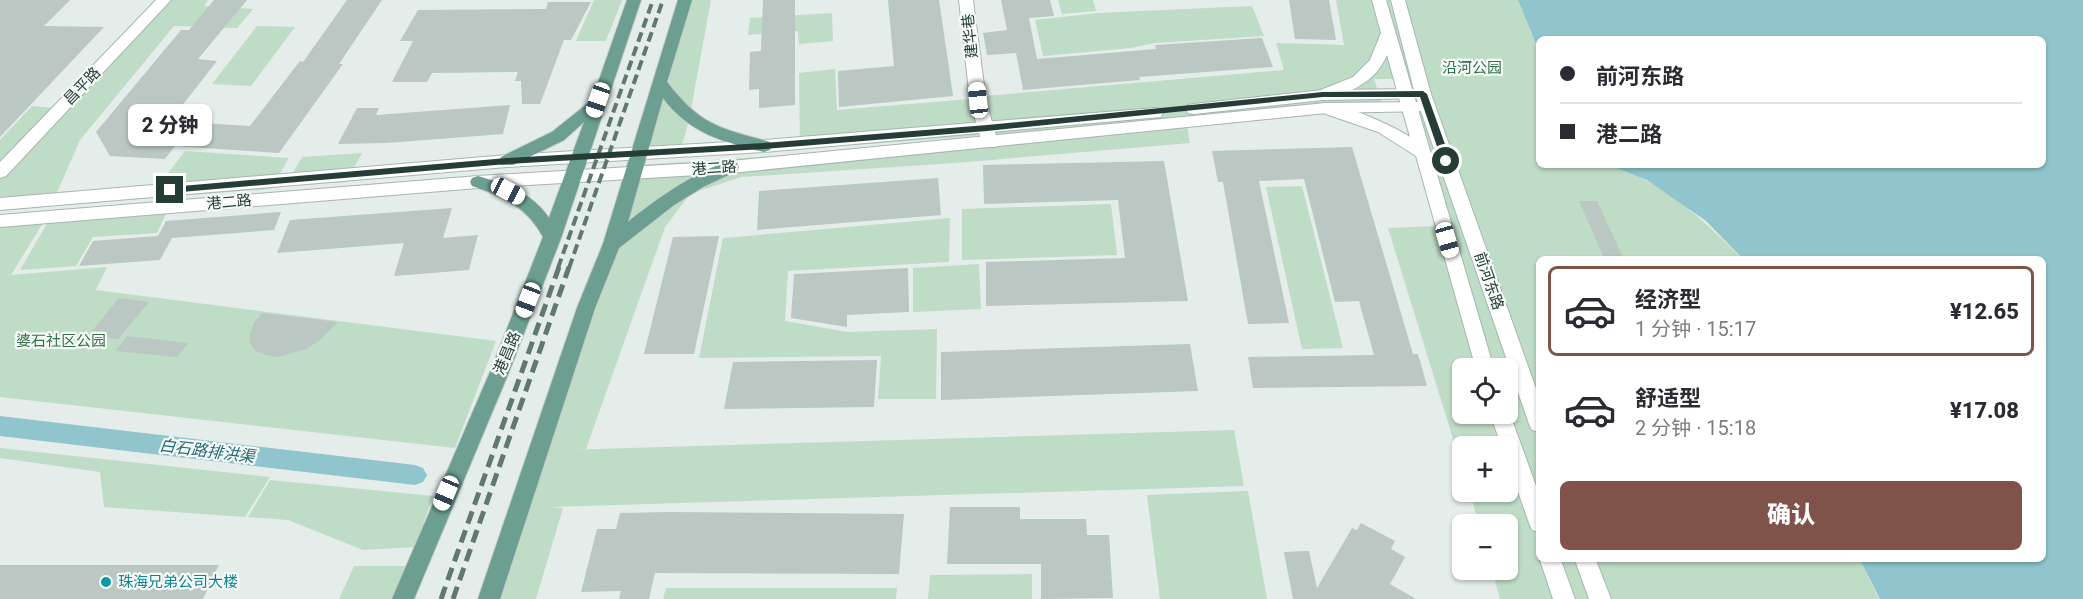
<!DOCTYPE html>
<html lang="zh">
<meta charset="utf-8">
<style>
body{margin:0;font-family:Roboto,"Noto Sans SC",sans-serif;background:#f2f2f3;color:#2b2b33;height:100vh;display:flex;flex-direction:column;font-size:22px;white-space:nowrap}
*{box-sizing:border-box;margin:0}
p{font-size:20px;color:#7c7c81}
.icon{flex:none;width:33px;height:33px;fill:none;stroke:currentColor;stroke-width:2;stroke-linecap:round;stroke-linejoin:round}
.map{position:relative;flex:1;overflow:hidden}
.details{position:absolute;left:1536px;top:256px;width:510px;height:306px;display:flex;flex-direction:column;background:#fff;border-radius:9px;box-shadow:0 2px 4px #0004}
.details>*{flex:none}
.hud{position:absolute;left:1536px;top:36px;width:510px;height:132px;border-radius:9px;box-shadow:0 2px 4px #0004;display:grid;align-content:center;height:132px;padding:0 24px;background:#fff}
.tools{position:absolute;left:1452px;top:358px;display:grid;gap:12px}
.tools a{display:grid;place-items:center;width:66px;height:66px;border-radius:9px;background:#fff;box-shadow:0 2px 4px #0004;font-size:30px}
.end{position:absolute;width:27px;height:27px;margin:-14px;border:8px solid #253d36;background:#fff;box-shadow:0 0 0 3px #fff}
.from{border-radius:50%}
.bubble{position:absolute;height:42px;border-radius:9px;background:#fff;box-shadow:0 2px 4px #0004;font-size:20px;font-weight:800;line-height:42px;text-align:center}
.car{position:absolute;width:18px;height:36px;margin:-18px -9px;border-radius:8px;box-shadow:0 0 4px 2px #0007;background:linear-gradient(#fff 24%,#345 0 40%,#fff 0 76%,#345 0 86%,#fff 0)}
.hud b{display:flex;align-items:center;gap:21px;height:57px;font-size:22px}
.hud b+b{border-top:2px solid #e1e1e2}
.hud i{width:15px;height:15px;background:#2b2b33}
ul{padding:10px 0 0;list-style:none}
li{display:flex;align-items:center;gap:18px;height:90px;margin:0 12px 9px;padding:0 12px;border:3px solid transparent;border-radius:9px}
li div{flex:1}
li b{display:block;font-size:22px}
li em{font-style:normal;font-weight:800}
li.active{border-color:#80534a}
li>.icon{width:54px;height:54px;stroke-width:1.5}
.primary-button{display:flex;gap:12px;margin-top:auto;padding:12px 24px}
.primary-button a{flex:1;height:69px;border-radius:9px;background:#80534a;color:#fff;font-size:24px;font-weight:800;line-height:69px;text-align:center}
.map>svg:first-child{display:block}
.green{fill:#bfdcc6}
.water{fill:#91c5cd}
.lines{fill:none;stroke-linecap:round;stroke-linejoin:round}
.canal{fill:#91c5cd;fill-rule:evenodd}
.building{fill:#bac7c2}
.minor-casing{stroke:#a7b5b0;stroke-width:2}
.tertiary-casing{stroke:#a7b5b0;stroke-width:2}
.secondary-casing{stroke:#a3b8b0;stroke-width:2}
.primary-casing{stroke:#c2c9c7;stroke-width:2}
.minor{fill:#fff;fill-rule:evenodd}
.tertiary{fill:#fff;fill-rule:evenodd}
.secondary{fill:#fff;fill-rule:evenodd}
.primary{fill:#6c9f91;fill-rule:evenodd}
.rail-far1{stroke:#607871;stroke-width:4;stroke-dasharray:10 5;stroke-linecap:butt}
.rail{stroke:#607871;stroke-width:5;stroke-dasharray:13 7;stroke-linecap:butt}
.route{fill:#253d36}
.culture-dot{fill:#0f9aa8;stroke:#f5f9f7;stroke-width:2}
.labels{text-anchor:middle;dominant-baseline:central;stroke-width:4.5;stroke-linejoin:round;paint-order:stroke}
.street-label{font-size:15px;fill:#253d36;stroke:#f5f9f7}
.park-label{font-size:15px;fill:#327149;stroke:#f5f9f7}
.culture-label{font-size:15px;fill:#0d838f;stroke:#f5f9f7;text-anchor:start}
.water-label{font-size:16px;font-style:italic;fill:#236975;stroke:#f5f9f7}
</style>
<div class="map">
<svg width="2083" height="599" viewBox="0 0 2083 599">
<rect width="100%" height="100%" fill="#e4ede9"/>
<g class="green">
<polygon points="167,0 208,0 204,6 253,9 237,28 174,26 80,140 51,206 0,211 0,176"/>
<polygon points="594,0 622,0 606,41 576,41"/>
<polygon points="689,0 711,0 689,120 679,156 644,156"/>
<polygon points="1058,0 1093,0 1096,11 1062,14"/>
<polygon points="1336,0 1373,0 1395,79 1374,79 1382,103 994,137 985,96 1284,70 1276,43 1344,45"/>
<path d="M 1382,0 L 1518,0 L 1539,53 L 1539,165 C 1559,165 1589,161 1608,165 C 1659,177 1707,223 1742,259 L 1539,260 L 1539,518 L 1508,414 L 1508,369 L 1490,369 Z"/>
<polygon points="1252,6 1264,36 1155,43 1131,48 1043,56 1035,20 1098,13"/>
<polygon points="832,13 833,41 799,44 798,31 748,35 750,18"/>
<polygon points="257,26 295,27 251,86 212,84"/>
<polygon points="835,69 837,110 971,99 978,136 800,149 799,73"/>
<polygon points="32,106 56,108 0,166 0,140"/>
<polygon points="1187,125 1190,143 955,163 741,177 690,194 665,227 586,449 564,450 1234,430 1244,486 550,507 563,508 536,599 491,599 638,165 987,142"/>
<polygon points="185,151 289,158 271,189 149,198"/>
<polygon points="362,153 346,182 285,186 302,157"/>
<polygon points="1302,186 1343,348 1302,349 1266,187"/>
<polygon points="1111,204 1117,255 962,260 962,209"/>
<polygon points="170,205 157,233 93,237 76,266 20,270 52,215"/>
<polygon points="49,213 11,275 107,267 96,290 496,341 455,448 0,397 0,217"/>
<polygon points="950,218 949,262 788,271 785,321 848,332 937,329 936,399 878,399 881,356 699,358 723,238"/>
<polygon points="1441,226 1483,369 1462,369 1462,414 1498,414 1539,534 1539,560 1547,560 1560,599 1500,599 1492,570 1508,570 1508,525 1479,525 1470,492 1508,492 1508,447 1462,447 1462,468 1388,228"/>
<polygon points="979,264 981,309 913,312 913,268"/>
<polygon points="0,448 270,477 245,517 104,507 100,472 0,458"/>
<polygon points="270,480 433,496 415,547 363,550 288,520 248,517"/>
<polygon points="1248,491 1267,599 1160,599 1147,495"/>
<polygon points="1553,560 1860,560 1879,599 1566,599"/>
<polygon points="354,566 409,566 397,599 339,599"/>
<polygon points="1032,574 1032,599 928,599 930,575"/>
<polygon points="666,588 897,588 896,599 663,599"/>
</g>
<polygon class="water" points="1518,0 2083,0 2083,599 1880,599 1860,560 2043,560 2043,260 1743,259 1706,221 1647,180 1609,165 2043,165 2043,39 1539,39 1539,52"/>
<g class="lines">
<polygon class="canal" points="0,416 415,465 423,468 427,475 423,482 415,485 0,436"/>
</g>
<g class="building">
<polygon points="0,0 70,0 44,26 104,27 0,137"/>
<polygon points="214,0 247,0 198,59 217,61 170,121 250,126 300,61 303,62 347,0 382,0 339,64 343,64 279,153 175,146 165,159 110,156 96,132 181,30 189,30"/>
<polygon points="763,0 795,0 795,105 759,108 759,89 749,90 750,52 761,51"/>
<polygon points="888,0 939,0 953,96 839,107 838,71 894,66"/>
<polygon points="1001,0 1050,0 1054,16 1029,18 1037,59 1156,49 1155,45 1262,38 1273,67 1139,77 1140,80 1023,90 1016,53 987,55 983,33 1007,30"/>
<polygon points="1289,0 1329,0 1336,40 1295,39"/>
<polygon points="548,2 591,2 571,40 564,40 540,104 522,104 521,81 515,81 518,72 432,73 427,82 392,82 413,41 400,41 418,10 546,9"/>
<polygon points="510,105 503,134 387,143 338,144 357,108 379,108 376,115"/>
<polygon points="1352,147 1413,354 1418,354 1427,386 1253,388 1248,357 1374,355 1359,301 1335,302 1304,179 1259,181 1289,323 1248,324 1223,182 1218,182 1212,151"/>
<polygon points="1164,161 1188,301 986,306 986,262 1125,258 1118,200 984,204 983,165"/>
<polygon points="938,178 941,215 757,230 759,191"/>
<polygon points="1579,201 1597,201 1624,260 1605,260"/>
<polygon points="452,208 443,238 478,235 469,270 394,276 404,243 277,253 290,220"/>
<polygon points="281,212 274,230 172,238 160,260 79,266 93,241 158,236 166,221"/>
<polygon points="719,236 694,354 644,354 673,237"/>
<polygon points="908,268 909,312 847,315 847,327 791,318 794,274"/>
<polygon points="119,298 149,302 118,339 88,336"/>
<polygon points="262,313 338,322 319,341 306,349 278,357 266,355 256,351 250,343 250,333 254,323"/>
<polygon points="127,336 188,343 177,357 116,351"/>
<polygon points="1190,344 1198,391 941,400 941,352"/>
<polygon points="877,360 874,407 724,409 733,362"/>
<polygon points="950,507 1020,507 1020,519 1086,519 1087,535 1109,535 1113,598 1041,599 1041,564 947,564"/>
<polygon points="668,512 904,514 899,574 655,573 649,599 619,599 621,591 581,592 597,529 616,529 620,513"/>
<polygon points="1361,523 1395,541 1391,549 1405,557 1390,584 1416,599 1293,599 1284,552 1309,551 1317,588 1352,528 1357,530"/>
<polygon points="0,565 219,565 203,599 0,599"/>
</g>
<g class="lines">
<defs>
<polygon id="minor" points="959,0 973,0 986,101 998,143 996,147 984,147 982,143 970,101"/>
<g id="tertiary">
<polygon points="156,0 171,0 6,176 0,178 0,162"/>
<polygon points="1423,89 1431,94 1428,98 1323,100 1194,114 1188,113 1186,109 1188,105 1194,104 1323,90"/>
<polygon points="1424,102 1432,107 1429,111 1326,113 731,173 478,188 0,227 0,215 478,176 731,161 1326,103"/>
<polygon points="1155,108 1161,109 1163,113 1161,117 764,152 507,167 0,210 0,198 507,155 764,140"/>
</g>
<g id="secondary">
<path d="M 1372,0 L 1386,0 L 1494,369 L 1476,369 L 1416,156 L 1378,132 L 1320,112 L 1318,108 L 1320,104 C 1337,100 1395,127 1410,137 L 1387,55 C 1375,83 1351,92 1323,100 L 1315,95 L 1318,91 L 1353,77 L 1370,60 L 1381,33 Z"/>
<polygon points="1391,0 1405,0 1431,94 1539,397 1539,432 1532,430 1529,424 1415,94"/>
<polygon points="1508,409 1539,494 1539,532 1532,530 1529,523 1508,463 1508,447 1502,447 1490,414 1508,414"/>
<polygon points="1540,560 1561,560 1575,599 1553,599"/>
<polygon points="1575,560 1596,560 1611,599 1589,599"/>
</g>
<g id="primary">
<path d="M 627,0 L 641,0 L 561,238 L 509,372 L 414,599 L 392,599 L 490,372 L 543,237 C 527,207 503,196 472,186 L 470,182 L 472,178 L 478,176 C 506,184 532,193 549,218 L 584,122 L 564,140 L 513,165 L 501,165 L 499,161 L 501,157 L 552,132 L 592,100 Z"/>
<path d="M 678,0 L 692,0 L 667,82 C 701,126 719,128 770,142 L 772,146 L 770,150 L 764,152 C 723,142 689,133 663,98 L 628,222 C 646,207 715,156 737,163 L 739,167 L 737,171 L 703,187 L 674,205 L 619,248 L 595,308 L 500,599 L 478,599 L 577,308 L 603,244 Z"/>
</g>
</defs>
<use href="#minor" class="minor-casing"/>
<use href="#tertiary" class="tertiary-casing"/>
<use href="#secondary" class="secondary-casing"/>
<use href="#primary" class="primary-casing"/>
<use href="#minor" class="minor"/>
<use href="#tertiary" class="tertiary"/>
<use href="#secondary" class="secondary"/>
<use href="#primary" class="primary"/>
<g class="rail-far1">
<polyline points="558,268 653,0"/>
<polyline points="569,268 663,0"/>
</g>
<g class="rail">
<polyline points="441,599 559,267"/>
<polyline points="453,599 569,267"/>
</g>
</g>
<polygon class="route" points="1423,91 1427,94 1451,161 1449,163 1442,161 1420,97 1323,97 987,131 764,149 507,164 170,193 166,190 170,187 507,158 764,143 987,125 1323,92"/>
<circle class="culture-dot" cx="106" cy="582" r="6"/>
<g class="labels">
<g class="street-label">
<text transform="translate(970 36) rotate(-96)">建华巷</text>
<text transform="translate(82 86) rotate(-46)">昌平路</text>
<text transform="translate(714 168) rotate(-4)">港二路</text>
<text transform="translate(229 202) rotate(-5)">港二路</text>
<text transform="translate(1489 281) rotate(71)">前河东路</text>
<text transform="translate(507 353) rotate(-67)">港昌路</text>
</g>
<g class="park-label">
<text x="1472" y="68">沿河公园</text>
<text x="61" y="341">婆石社区公园</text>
</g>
<g class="culture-label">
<text x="118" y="582">珠海兄弟公司大楼</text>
</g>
<g class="water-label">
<text transform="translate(207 451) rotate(7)">白石路排洪渠</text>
</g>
</g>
</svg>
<div class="tools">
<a><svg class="icon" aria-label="locate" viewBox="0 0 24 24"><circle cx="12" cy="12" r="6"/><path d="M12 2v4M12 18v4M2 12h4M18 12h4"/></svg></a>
<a>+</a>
<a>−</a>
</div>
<i class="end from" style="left:1446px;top:161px"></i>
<i class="end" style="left:170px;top:190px"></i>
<div class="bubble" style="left:128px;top:104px;width:84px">2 分钟</div>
<i class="car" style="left:598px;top:100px;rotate:199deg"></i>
<i class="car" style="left:978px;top:100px;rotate:354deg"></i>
<i class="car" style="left:508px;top:191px;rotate:118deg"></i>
<i class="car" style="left:1447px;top:240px;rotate:164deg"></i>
<i class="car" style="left:528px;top:300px;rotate:201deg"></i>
<i class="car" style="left:446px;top:493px;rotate:203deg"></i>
<div class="hud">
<b><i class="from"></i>前河东路</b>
<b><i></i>港二路</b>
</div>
<section class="details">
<ul>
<li class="active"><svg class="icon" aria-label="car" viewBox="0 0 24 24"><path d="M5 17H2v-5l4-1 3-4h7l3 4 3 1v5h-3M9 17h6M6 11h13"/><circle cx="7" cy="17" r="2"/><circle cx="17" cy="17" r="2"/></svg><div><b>经济型</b><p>1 分钟 · 15:17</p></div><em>¥12.65</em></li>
<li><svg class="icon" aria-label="car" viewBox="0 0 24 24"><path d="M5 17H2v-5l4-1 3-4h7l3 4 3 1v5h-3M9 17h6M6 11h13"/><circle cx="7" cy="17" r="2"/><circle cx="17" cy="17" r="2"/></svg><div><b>舒适型</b><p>2 分钟 · 15:18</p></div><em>¥17.08</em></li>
</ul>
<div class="primary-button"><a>确认</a></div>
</section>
</div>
